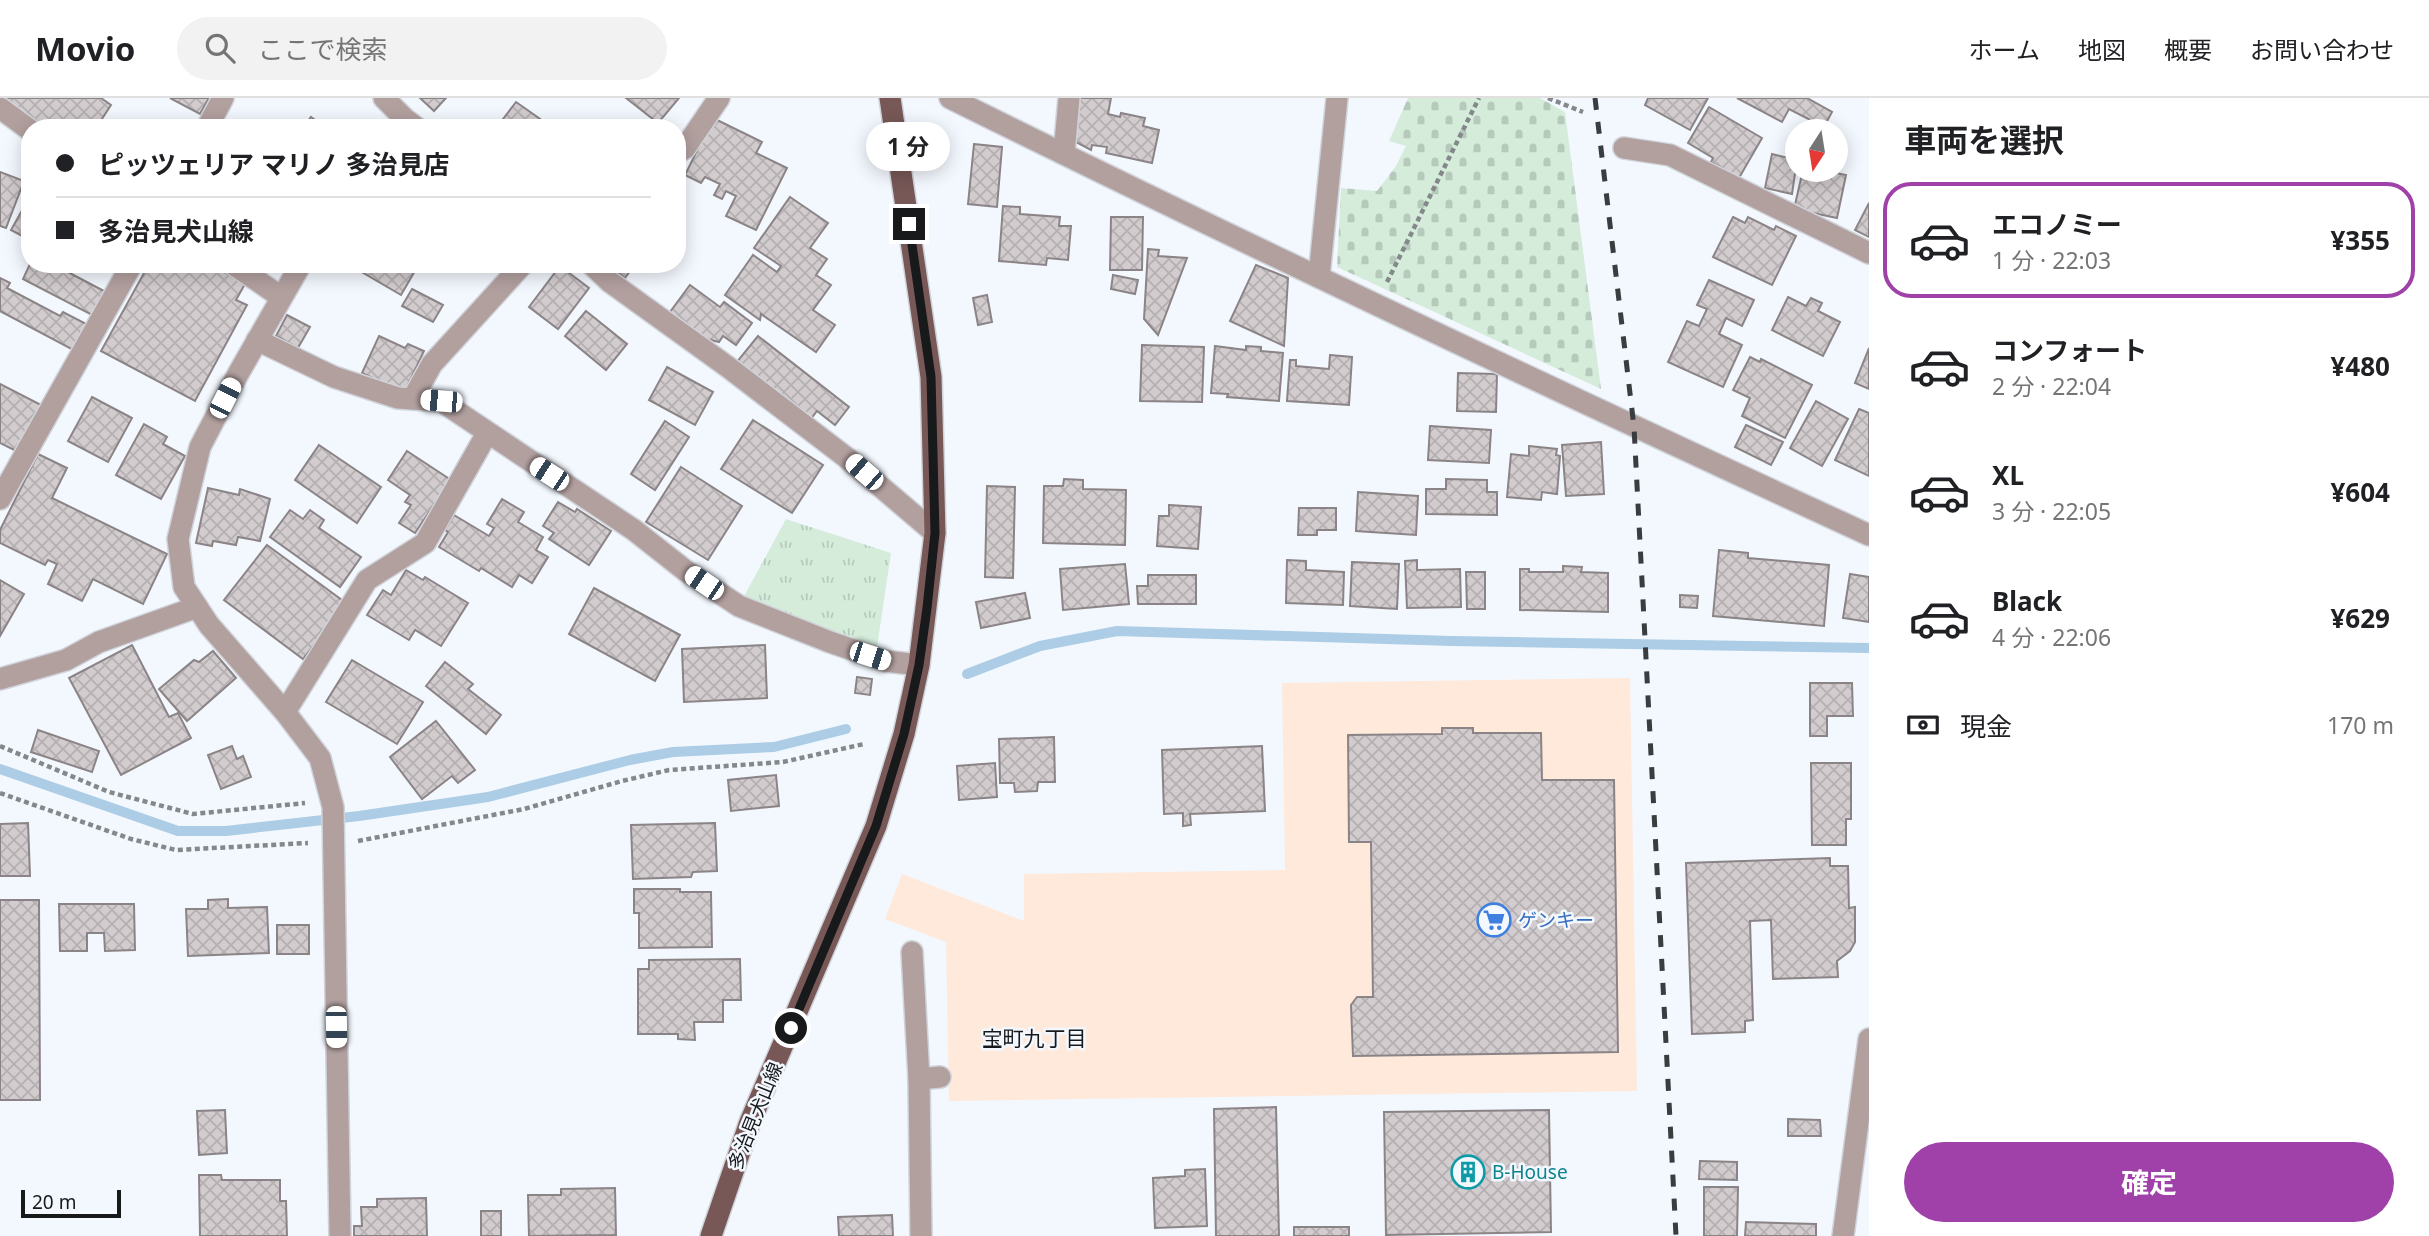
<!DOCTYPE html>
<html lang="ja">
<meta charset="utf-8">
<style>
body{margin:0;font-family:"Noto Sans","Noto Sans JP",sans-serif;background:#f2f2f2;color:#202124;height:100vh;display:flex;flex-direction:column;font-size:26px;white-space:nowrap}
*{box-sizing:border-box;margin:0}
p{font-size:23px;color:#757577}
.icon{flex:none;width:38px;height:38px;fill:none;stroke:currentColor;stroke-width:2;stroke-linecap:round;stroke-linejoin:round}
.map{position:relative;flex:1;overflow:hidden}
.sheet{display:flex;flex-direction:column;background:#fff;width:560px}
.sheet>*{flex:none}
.banner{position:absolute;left:21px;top:21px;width:665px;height:154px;border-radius:28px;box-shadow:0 4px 18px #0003;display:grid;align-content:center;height:154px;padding:0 35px;background:#fff}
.needle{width:46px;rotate:192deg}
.controls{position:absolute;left:1785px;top:21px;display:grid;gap:14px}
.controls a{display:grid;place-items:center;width:63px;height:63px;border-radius:50%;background:#fff;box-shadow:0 4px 18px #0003;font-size:35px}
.scale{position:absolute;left:21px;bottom:18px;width:100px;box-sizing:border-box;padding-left:7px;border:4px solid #17191b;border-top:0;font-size:19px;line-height:24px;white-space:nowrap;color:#17191b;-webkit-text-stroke:5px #f3f8fe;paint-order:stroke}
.end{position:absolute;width:32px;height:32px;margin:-16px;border:9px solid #17191b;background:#fff;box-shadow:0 0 0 4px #fff}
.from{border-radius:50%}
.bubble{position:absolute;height:49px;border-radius:24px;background:#fff;box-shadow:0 4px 18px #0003;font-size:23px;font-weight:700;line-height:49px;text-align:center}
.car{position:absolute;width:21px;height:42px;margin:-21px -10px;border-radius:9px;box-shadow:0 0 5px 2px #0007;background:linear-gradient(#fff 24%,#345 0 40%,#fff 0 76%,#345 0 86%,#fff 0)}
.banner b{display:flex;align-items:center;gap:24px;height:66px;font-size:26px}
.banner b+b{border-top:2px solid #e0e0e0}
.banner i{width:18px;height:18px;background:#202124}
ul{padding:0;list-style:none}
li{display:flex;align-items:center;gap:21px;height:116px;margin:0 14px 10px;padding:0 21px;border:4px solid transparent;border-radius:28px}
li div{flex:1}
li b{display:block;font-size:26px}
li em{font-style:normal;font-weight:700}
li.selected{border-color:#9f41a9}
li>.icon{width:63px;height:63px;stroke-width:1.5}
h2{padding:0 35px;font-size:32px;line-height:84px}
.pay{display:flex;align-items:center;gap:18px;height:77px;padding:0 35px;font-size:26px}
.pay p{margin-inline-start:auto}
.primary-button{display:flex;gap:14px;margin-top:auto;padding:14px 35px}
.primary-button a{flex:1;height:80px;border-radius:42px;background:#9f41a9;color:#fff;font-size:28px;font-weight:700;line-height:80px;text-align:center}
header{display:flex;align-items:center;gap:42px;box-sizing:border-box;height:98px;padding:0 35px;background:#fff;border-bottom:2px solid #e0e0e0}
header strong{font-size:33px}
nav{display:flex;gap:38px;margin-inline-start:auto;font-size:24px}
.search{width:490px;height:63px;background:#f2f2f2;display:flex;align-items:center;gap:18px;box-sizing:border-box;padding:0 24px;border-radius:38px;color:#757577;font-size:26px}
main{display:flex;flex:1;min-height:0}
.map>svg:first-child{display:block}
.commercial{fill:#fee9db}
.grass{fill:url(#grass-tufts)}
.cemetery{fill:url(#cemetery-stones)}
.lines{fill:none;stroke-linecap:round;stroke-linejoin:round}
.stream{stroke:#accde5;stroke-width:10}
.building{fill:url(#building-cross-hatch);stroke:#8b8487;stroke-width:2}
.minor-casing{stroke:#d0d4da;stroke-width:24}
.major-casing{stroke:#d0d4da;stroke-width:24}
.path{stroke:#84888b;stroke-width:4.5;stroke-dasharray:5 3.5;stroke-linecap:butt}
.minor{stroke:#b2a09f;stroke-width:21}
.major{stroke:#775857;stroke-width:21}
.rail{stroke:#3a3d40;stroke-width:5;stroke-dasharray:12 12;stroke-linecap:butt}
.route{stroke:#17191b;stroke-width:9}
.labels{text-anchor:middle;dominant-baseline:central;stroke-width:5;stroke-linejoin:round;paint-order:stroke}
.shop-label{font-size:19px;fill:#366cbe;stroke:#f3f8fe;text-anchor:start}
.street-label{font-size:19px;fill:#17191b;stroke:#f3f8fe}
.culture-label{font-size:19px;fill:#0d838f;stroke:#f3f8fe;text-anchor:start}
.neighbourhood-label{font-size:21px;fill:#17191b;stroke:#f3f8fe}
</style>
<header>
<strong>Movio</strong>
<div class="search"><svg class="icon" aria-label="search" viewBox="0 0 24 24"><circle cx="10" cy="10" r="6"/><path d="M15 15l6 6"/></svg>ここで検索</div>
<nav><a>ホーム</a><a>地図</a><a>概要</a><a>お問い合わせ</a></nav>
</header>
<main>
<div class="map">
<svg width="1869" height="1138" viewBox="0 0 1869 1138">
<defs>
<pattern id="grass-tufts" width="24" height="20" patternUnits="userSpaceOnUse" patternTransform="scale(1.75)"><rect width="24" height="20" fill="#d5ecdb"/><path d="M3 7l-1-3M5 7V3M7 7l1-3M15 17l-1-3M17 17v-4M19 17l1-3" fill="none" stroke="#b6cabb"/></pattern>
<pattern id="cemetery-stones" width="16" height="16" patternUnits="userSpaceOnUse" patternTransform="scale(1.75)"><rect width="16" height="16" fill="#d5ecdb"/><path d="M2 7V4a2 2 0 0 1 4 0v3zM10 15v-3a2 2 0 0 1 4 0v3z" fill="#b6cabb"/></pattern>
<pattern id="building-cross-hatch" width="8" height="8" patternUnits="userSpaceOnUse" patternTransform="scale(1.75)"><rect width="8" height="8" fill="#d3cccf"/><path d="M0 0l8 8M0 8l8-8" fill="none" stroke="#b4afb1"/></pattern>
</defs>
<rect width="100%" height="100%" fill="#f3f8fe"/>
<polygon class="commercial" points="1630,580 1637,993 949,1003 946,844 885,821 902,776 1024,823 1024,776 1285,772 1282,585"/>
<polygon class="grass" points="786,421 891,455 877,549 743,500"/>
<polygon class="cemetery" points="1408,0 1540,0 1565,14 1601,291 1337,169 1341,90 1377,93 1396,68 1406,48 1389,43"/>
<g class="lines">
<g class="stream">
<polyline points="967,576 1040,548 1117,533 1452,543 1869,550"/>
<polyline points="0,671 178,733 226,733 359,718 488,699 630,662 673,654 774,649 846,631"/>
</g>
</g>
<g class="building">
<polygon points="0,0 101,0 111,7 96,30 66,30 55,22 50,30 44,30"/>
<polygon points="170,0 209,0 200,16"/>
<polygon points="420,0 446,0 434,13"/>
<polygon points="626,0 679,0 658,25"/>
<polygon points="1076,0 1111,0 1108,16 1120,19 1121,15 1145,20 1143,28 1159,32 1152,65 1106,55 1107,49 1092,47 1091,52 1070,41"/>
<polygon points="1648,0 1708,0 1690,32 1645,7"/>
<polygon points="1737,0 1807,0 1832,14 1824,29 1789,11 1782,24"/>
<polygon points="516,4 543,23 538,30 497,29"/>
<polygon points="1709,9 1762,40 1739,80 1711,64 1713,60 1688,45"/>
<polygon points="311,19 322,27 320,30 303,30"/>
<polygon points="713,20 762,44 756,55 787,70 756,132 726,118 736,98 726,93 722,101 714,97 720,86 705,79 701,85 685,77"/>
<polygon points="974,46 1002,49 997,109 968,106"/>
<polygon points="1772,56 1797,62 1792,96 1765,90"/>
<polygon points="1803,72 1822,72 1846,77 1837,120 1794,111"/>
<polygon points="0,74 24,83 6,130 0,128"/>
<polygon points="30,98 30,142 11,132"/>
<polygon points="790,99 828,125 810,150 827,161 816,177 831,187 813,212 835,227 816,254 761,216 760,222 725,197 753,157 777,174 781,168 754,150"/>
<polygon points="1869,105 1869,139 1855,132"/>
<polygon points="1003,108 1020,109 1020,116 1060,119 1059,128 1071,128 1068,162 1047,160 1046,167 999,163"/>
<polygon points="1111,119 1143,119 1142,172 1110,172"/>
<polygon points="1733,119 1745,125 1748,119 1774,132 1776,128 1796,138 1772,187 1713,159"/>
<polygon points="1148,151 1159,152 1158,158 1187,160 1158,237 1144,221"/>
<polygon points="30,166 64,166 62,171 104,193 92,217 23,181"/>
<polygon points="149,166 210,166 245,186 236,202 247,207 195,303 101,253"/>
<polygon points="250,166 272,166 266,176"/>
<polygon points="357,166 419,166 401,197 355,170"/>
<polygon points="608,166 635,166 625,180"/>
<polygon points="1256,167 1288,180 1284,248 1230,223"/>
<polygon points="560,168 589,190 558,231 529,209"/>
<polygon points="1113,177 1138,182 1135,196 1111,191"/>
<polygon points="0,180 10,185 7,190 60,218 63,214 90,228 77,254 0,213"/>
<polygon points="1709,182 1754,202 1742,228 1726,220 1719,236 1742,247 1723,289 1668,264 1687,223 1699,228 1707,211 1697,207"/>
<polygon points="690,187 720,209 724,204 752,225 736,247 723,238 719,244 707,241 670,214"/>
<polygon points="412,191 443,207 433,224 402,208"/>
<polygon points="987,197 992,224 978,227 973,200"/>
<polygon points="1788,199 1806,208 1811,200 1822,205 1818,213 1840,224 1823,258 1772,232"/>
<polygon points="586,213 627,246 606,272 565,238"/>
<polygon points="287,217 310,229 298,250 276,238"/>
<polygon points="379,238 405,250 408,246 424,253 404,295 362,275"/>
<polygon points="758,238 849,309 835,327 817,313 810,322 736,265"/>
<polygon points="1142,247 1204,249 1202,304 1140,303"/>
<polygon points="1215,248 1246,252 1246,248 1261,249 1261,253 1283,255 1279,303 1227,299 1228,296 1211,295"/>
<polygon points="1869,250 1869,291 1855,285"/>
<polygon points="1330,257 1352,259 1349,307 1287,303 1290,262 1296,262 1296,268 1329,271"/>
<polygon points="1750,259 1760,264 1761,261 1812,287 1785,340 1742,318 1750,300 1733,292"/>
<polygon points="667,269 713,294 695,327 649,302"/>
<polygon points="1458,275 1497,276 1496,314 1457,313"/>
<polygon points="0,286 41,307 18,354 0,345"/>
<polygon points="92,299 132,320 108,364 68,343"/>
<polygon points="1816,303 1848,321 1822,368 1790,350"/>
<polygon points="1859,311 1869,315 1869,378 1835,362"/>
<polygon points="753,322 823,367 792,415 721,371"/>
<polygon points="665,323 689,339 655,392 631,376"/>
<polygon points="144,326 167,339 163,346 185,358 161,401 116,377"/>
<polygon points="1746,327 1783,344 1771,367 1735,349"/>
<polygon points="1430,328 1491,332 1489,365 1428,362"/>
<polygon points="1601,344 1604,396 1566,398 1562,347"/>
<polygon points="319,347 381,389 357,425 295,382"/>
<polygon points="1529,348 1557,351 1556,357 1560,358 1557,396 1542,394 1541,402 1507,399 1511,356 1529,358"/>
<polygon points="407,353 451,382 415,435 399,425 411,407 405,404 410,397 388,382"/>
<polygon points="38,356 67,370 52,400 167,456 143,506 93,481 82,503 48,486 57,466 48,462 45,467 0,445 0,432"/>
<polygon points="681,369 742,408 708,462 646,424"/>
<polygon points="1064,381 1083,382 1083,391 1126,392 1125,447 1043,445 1044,388 1063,388"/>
<polygon points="1446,381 1487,382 1487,394 1497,394 1497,417 1426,416 1426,391 1446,391"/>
<polygon points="987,388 1015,389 1013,480 985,479"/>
<polygon points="208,390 239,397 240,391 270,401 260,443 238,439 236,447 213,443 212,448 196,445"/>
<polygon points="1358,394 1418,398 1416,437 1356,433"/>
<polygon points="502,401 524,414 518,424 543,439 536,452 548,459 532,485 519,477 512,489 481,470 479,473 439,449 448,434 445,432 454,417 489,438 494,430 487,426"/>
<polygon points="558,404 575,414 577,411 611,433 589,467 549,441 554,435 543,428"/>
<polygon points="1169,407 1201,409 1198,451 1157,448 1159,418 1169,418"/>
<polygon points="1299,410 1336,410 1336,432 1317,432 1317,437 1298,437"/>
<polygon points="290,412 303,421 310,412 324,422 319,430 361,459 340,489 270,439"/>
<polygon points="267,447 346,505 303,561 224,502"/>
<polygon points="1719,452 1748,455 1748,460 1829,467 1824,528 1713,518"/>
<polygon points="1287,462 1306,463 1306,472 1344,474 1343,507 1286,505"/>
<polygon points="1417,462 1417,472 1460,471 1461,509 1407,510 1405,463"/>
<polygon points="1352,464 1399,466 1397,511 1350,508"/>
<polygon points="1125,466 1129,506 1063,512 1060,471"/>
<polygon points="1563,468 1582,469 1581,474 1608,475 1608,514 1520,512 1520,471 1529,471 1529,474 1563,474"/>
<polygon points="406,472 423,482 425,479 468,505 441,548 415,532 409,542 367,517 383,492 391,497"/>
<polygon points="1466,474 1485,474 1485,511 1467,511"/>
<polygon points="1850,476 1869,479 1869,524 1843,520"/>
<polygon points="1148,477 1196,477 1196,506 1138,506 1137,488 1148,488"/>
<polygon points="0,482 24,496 0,538"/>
<polygon points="594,490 680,537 655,583 569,536"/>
<polygon points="1025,495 1030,520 981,530 976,504"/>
<polygon points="1680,497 1698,498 1697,510 1680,509"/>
<polygon points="132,547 169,619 178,615 191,640 121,677 69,580"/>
<polygon points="765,547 767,600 684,604 682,551"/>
<polygon points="213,553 236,580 187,623 159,591 194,562 199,564"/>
<polygon points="352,562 423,604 397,646 326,604"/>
<polygon points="445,564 473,586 468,591 501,617 486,636 426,588"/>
<polygon points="857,579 872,581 870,597 855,595"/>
<polygon points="1810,585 1852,585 1853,618 1827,618 1827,638 1810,638"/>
<polygon points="436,623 475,672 458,685 452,678 422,701 390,659"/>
<polygon points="1442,630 1473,630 1473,635 1541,635 1542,682 1614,682 1618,954 1353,958 1351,907 1357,899 1373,899 1371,744 1349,744 1348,637 1442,636"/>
<polygon points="38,632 99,653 92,674 31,654"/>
<polygon points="1054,639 1055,684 1038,684 1037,693 1015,694 1014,685 1000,685 999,641"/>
<polygon points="232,648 237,661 243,658 251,679 221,691 208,657"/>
<polygon points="1262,648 1265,713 1190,716 1191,727 1183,728 1183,715 1164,716 1162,652"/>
<polygon points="995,665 997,699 959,702 957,668"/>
<polygon points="1811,665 1851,665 1851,721 1846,721 1846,747 1812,747"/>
<polygon points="776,677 779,708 731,713 728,682"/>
<polygon points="28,725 30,778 0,778 0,726"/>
<polygon points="715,725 717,773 693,774 691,779 633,781 631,727"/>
<polygon points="1830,760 1830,768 1848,768 1849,810 1855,809 1855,844 1850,853 1837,863 1838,879 1773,881 1771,822 1750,823 1753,922 1745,923 1745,934 1692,936 1686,765"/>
<polygon points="634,791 680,791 680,794 711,794 712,849 639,850 639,815 634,815"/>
<polygon points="228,801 228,810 267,809 269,855 188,858 186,811 208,811 208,802"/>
<polygon points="0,802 39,802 40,1002 0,1002"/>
<polygon points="59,806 134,806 135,852 105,853 104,835 87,835 87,853 60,853"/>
<rect x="277" y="827" width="32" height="29"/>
<polygon points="740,861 741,902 723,902 723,924 694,924 695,942 678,941 678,936 638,936 638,871 649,871 649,862"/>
<polygon points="1276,1009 1279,1138 1216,1138 1214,1011"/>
<polygon points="225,1012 227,1055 199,1057 197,1013"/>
<polygon points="1549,1012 1551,1134 1386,1137 1384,1014"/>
<polygon points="1788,1021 1820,1022 1821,1038 1788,1038"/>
<polygon points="1700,1063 1737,1064 1737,1082 1699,1081"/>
<polygon points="1205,1071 1207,1128 1155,1130 1153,1080 1185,1078 1185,1072"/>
<polygon points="199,1077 221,1077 222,1082 280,1082 280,1103 286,1103 287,1138 200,1138"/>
<polygon points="1704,1089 1738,1089 1737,1138 1704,1138"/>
<polygon points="615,1090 616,1137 529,1138 528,1097 561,1097 561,1091"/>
<polygon points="426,1100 427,1138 354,1138 354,1128 362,1128 361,1109 377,1109 377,1101"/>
<rect x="481" y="1113" width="20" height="25"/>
<polygon points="892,1117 893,1138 839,1138 838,1119"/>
<polygon points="1746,1124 1816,1126 1816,1138 1745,1138"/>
<rect x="1294" y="1129" width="55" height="9"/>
</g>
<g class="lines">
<defs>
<g id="minor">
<polyline points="384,0 405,21 417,30"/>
<path d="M 950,0 C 1254,151 1561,295 1869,437"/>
<polyline points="0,10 30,32"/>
<polyline points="207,30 223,0"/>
<polyline points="1624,50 1670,57 1869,155"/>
<polyline points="677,55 685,50 719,0"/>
<polyline points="1064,56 1069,0"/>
<polyline points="233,166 281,199"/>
<polyline points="301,166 238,276 200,349 178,441 184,489 209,527 285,614 320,660 333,709 340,1138"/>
<polyline points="591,166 610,184 728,269 847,360 935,435"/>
<polyline points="1319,179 1337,0"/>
<polyline points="257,242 334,279 398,300 441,303 634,432 686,473 739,508 830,544 885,563 919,567"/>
<polyline points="413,300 432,266 523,166"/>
<polyline points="0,401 132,166"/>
<polyline points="0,581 66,562 99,544 197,509"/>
<polyline points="285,614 367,482 425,445 485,339 486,334"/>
<polyline points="912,854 919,981 921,1138"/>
<polyline points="919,981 940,979"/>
<polyline points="1843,1138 1869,941"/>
</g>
<polyline id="major" points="711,1138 750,1024 876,728 904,636 919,567 935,435 931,279 890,0"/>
</defs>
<use href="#minor" class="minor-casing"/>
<use href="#major" class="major-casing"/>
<g class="path">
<polyline points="1548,0 1583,14"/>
<polyline points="1387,184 1479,0"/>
<polyline points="0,648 109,694 193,716 305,705"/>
<polyline points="0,695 131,741 176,752 308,745"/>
<polyline points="358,743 524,711 622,683 669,672 783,664 864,646"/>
</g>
<use href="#minor" class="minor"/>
<use href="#major" class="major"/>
<polyline class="rail" points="1595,0 1634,329 1676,1138"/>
</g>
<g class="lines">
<polyline class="route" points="791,930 876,728 904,636 919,567 927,510 935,435 931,279 909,126"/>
</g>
<defs>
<symbol id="supermarket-ring" viewBox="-11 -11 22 22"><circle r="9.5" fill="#f3f8fe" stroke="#3f7fe0" stroke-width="1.5"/><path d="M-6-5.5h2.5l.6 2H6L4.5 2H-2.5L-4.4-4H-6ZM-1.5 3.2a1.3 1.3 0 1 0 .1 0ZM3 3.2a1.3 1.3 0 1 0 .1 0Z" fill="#3f7fe0"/></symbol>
<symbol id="building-ring" viewBox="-11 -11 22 22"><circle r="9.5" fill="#f3f8fe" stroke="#0f9aa8" stroke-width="1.5"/><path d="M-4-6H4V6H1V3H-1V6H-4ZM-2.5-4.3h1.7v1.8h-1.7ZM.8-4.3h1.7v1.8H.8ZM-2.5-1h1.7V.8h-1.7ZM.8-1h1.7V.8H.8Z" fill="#0f9aa8"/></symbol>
</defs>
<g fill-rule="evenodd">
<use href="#supermarket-ring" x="1475" y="803" width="38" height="38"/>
<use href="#building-ring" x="1449" y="1055" width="38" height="38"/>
</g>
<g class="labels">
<g class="shop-label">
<text x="1518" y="822">ゲンキー</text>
</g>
<g class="street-label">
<text transform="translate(755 1018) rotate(-68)">多治見犬山線</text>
</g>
<g class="culture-label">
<text x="1492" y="1074">B-House</text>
</g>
<g class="neighbourhood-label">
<text x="1034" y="940">宝町九丁目</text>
</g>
</g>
</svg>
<div class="controls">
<a><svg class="needle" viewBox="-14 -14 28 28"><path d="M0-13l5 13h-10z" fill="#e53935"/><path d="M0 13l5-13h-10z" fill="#757577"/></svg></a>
</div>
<div class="scale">20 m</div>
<i class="end from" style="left:791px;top:930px"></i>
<i class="end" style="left:909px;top:126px"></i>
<div class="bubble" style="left:866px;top:24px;width:84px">1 分</div>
<i class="car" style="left:225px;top:300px;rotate:27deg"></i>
<i class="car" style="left:441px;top:303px;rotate:275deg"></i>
<i class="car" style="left:864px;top:374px;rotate:311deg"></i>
<i class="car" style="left:549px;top:376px;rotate:303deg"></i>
<i class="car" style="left:704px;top:485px;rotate:304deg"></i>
<i class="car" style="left:870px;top:558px;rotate:108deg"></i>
<i class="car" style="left:336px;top:929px;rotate:179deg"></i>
<div class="banner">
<b><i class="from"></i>ピッツェリア マリノ 多治見店</b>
<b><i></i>多治見犬山線</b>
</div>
</div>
<section class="sheet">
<h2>車両を選択</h2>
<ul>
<li class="selected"><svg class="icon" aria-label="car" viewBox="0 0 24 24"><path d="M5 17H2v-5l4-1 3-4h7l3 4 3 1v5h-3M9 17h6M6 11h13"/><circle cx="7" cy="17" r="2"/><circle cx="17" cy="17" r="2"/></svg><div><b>エコノミー</b><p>1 分 · 22:03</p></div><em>¥355</em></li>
<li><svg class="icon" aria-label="car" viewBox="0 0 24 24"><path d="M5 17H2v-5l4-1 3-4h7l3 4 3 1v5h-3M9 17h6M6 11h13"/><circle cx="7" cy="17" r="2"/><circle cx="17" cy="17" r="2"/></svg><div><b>コンフォート</b><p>2 分 · 22:04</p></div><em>¥480</em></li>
<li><svg class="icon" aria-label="car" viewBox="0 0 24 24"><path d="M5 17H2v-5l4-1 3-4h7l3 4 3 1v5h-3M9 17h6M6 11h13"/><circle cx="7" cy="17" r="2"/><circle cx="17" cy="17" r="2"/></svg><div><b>XL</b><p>3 分 · 22:05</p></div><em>¥604</em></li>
<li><svg class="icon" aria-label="car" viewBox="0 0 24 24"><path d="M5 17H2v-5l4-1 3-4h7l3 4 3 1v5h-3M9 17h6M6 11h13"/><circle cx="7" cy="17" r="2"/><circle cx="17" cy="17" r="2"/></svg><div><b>Black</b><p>4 分 · 22:06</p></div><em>¥629</em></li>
</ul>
<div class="pay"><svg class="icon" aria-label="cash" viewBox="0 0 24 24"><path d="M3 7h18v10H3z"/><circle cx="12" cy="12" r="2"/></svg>現金<p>170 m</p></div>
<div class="primary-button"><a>確定</a></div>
</section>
</main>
